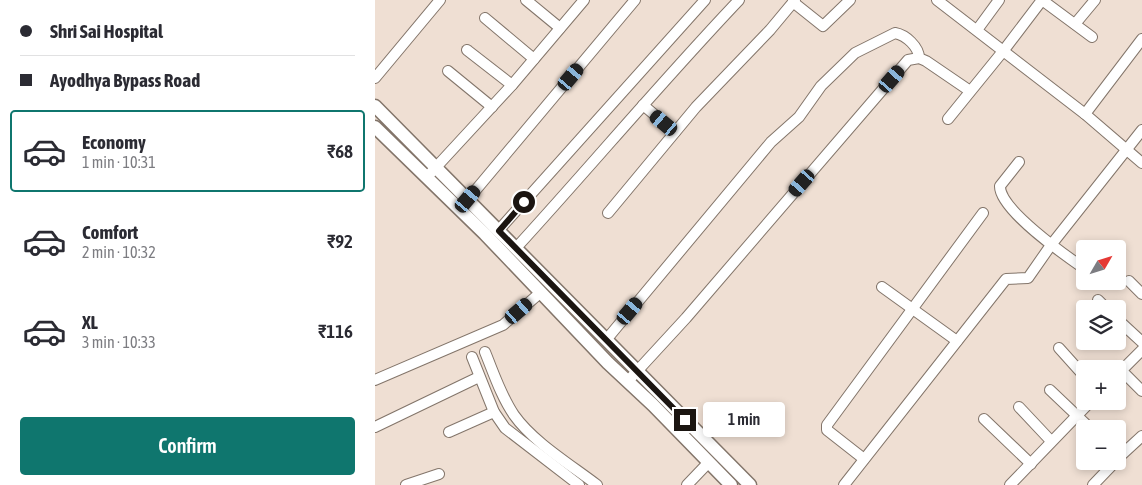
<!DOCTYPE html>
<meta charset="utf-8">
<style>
body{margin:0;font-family:"Asap Condensed",sans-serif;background:#f2f2f3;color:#2b2b33;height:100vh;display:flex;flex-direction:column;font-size:19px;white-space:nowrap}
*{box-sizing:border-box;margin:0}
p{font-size:16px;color:#7c7c81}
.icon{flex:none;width:28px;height:28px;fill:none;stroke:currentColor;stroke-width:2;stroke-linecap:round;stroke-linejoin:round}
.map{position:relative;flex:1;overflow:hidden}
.side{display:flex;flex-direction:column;background:#fff;width:375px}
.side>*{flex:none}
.hud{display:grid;align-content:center;height:110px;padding:0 20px;background:#fff}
.needle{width:32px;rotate:51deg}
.tools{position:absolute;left:701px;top:240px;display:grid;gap:10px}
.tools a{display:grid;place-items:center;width:50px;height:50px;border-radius:5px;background:#fff;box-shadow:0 2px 8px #0003;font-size:25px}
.end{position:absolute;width:22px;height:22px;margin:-11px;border:6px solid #1b1511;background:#fff;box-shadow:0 0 0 2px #fff}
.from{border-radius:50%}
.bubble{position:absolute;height:35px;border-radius:5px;background:#fff;box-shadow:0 2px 8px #0003;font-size:16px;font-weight:600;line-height:35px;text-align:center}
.car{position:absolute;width:15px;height:30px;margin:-15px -8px;border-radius:6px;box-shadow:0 0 4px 1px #0007;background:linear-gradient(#222 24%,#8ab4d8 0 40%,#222 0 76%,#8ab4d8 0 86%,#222 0)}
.hud b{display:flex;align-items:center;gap:18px;height:48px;font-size:19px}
.hud b+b{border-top:1px solid #e1e1e2}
.hud i{width:12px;height:12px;background:#2b2b33}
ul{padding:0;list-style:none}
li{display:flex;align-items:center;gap:15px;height:82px;margin:0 10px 8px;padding:0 10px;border:2px solid transparent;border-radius:5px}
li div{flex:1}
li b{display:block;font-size:19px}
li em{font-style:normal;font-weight:600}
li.active{border-color:#0f766e}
li>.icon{width:45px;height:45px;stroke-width:1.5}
.action{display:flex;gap:10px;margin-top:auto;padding:10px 20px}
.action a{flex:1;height:58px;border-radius:5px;background:#0f766e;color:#fff;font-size:20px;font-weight:600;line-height:58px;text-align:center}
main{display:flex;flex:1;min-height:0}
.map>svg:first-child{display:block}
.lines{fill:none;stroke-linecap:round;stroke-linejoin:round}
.minor-casing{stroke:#83756a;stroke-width:12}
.major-casing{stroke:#83756a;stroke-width:15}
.minor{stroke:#fff;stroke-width:10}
.major{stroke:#fff;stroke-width:12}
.route{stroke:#1b1511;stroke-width:6}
</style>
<main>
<section class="side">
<div class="hud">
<b><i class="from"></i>Shri Sai Hospital</b>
<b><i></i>Ayodhya Bypass Road</b>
</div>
<ul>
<li class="active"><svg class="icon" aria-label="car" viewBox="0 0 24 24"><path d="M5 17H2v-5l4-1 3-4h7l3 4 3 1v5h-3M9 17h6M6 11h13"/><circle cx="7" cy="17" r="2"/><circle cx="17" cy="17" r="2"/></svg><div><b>Economy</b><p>1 min · 10:31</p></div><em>₹68</em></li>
<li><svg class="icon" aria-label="car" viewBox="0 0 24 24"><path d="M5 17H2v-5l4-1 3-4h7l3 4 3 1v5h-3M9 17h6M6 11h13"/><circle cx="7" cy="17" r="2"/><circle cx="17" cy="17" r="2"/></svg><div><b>Comfort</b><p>2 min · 10:32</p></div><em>₹92</em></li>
<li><svg class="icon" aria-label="car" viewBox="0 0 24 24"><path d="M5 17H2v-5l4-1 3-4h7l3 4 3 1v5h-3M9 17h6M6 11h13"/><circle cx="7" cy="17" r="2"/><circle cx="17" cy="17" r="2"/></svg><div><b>XL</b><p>3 min · 10:33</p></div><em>₹116</em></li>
</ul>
<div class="action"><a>Confirm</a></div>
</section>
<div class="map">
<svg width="767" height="485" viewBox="0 0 767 485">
<rect width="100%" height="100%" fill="#efdfd3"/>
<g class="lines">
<defs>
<g id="minor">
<polyline points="151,0 185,28"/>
<polyline points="562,0 710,114 767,163"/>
<polyline points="667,0 717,37"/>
<polyline points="418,2 448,26 475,0"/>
<polyline points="110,18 159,59"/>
<polyline points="700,24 720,0"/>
<polyline points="602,30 624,0"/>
<polyline points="92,50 137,85"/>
<polyline points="73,71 117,107"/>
<polyline points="0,78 65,0"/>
<polyline points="268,105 300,132"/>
<polyline points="710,114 767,39"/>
<polyline points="573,119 629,50 667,0"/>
<path d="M 644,162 L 625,186 C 624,209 691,256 710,269"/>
<polyline points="52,177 137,85 209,0"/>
<polyline points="89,204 260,0"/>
<polyline points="233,213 321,107 395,30 420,0"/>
<polyline points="123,231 330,0"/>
<path d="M 141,248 C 216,166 287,81 364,0"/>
<polyline points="728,281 731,284"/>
<polyline points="754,281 767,294"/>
<polyline points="507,287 582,341"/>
<polyline points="723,300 732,309"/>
<polyline points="742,319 767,342"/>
<path d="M 231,340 L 396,142 L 424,117 L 446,86 L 480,53 L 520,33 C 531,35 544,47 544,58"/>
<polyline points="684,348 710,377"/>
<path d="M 110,352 C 119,374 126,396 139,415 C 158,442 196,465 222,485"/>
<polyline points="97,357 119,412 130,428 204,485"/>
<polyline points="746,370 767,391"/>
<polyline points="742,375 767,350"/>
<polyline points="0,380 128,325 165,293"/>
<polyline points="253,381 311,318 533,60 544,58 551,61 595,91"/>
<polyline points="675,390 716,429"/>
<polyline points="644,407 676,441"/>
<polyline points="609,419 656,464"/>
<polyline points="0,427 104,377"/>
<polyline points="74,432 119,412"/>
<polyline points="489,459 452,430 452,425 608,213"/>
<polyline points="742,459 767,436"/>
<polyline points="31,485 64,474"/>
<polyline points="312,485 334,462"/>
<polyline points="469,485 631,279 653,278 676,245 767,130"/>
<polyline points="635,485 716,401"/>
<polyline points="718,485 741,461"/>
</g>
<g id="major">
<polyline points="0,106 375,485"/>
<polyline points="0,127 110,234 233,363 278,405 356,485"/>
</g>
</defs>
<use href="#minor" class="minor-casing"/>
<use href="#major" class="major-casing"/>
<use href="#minor" class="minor"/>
<use href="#major" class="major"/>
</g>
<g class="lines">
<polyline class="route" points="149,202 124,231 310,420"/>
</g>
</svg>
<div class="tools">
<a><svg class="needle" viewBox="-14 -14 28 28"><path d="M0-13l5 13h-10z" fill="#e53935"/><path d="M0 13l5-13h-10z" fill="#7c7c81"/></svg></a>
<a><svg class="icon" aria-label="layers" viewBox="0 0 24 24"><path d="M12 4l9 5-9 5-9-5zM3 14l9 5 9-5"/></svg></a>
<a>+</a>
<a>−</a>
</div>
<i class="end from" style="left:149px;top:202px"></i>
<i class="end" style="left:310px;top:420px"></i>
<div class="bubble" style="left:328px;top:402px;width:82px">1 min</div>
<i class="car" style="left:196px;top:77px;rotate:40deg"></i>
<i class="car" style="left:517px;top:79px;rotate:41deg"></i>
<i class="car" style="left:289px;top:123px;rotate:310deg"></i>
<i class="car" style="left:427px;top:183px;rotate:221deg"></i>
<i class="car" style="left:93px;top:199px;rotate:40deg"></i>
<i class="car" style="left:144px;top:311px;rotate:49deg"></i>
<i class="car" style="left:255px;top:311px;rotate:40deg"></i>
</div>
</main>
